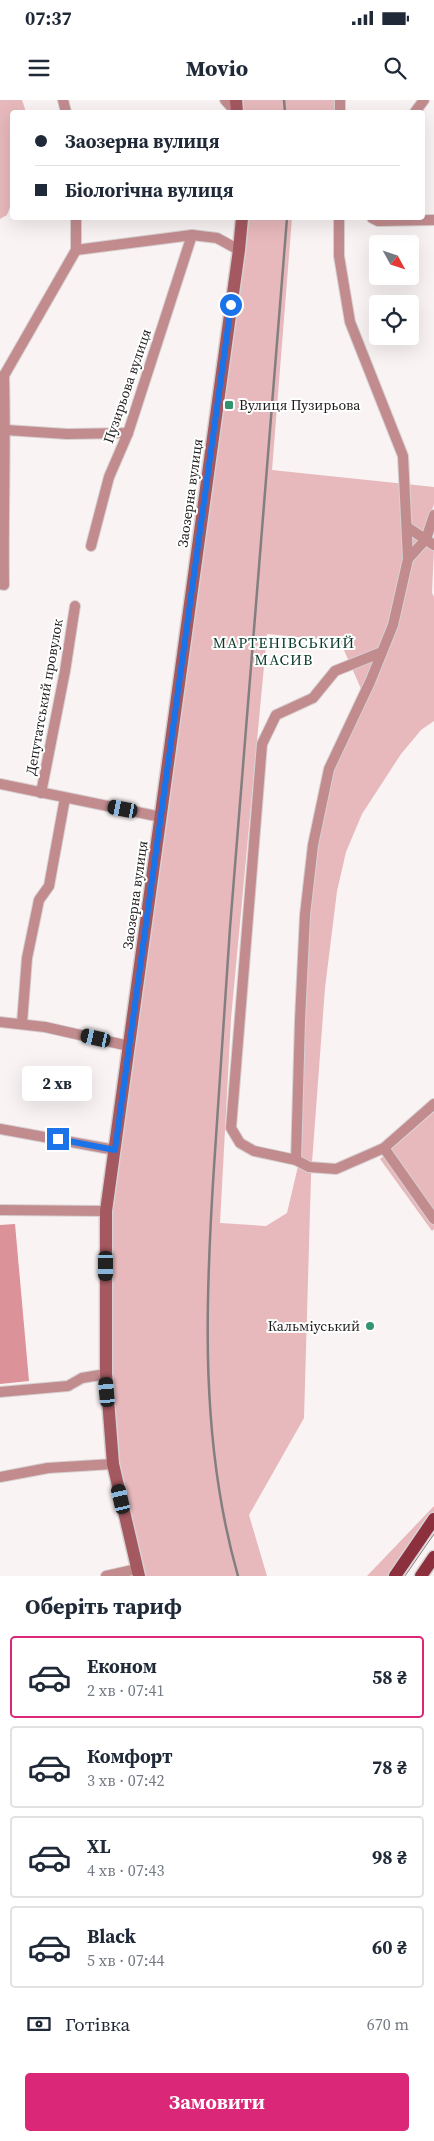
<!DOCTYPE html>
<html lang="uk">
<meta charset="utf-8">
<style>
body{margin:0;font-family:"Source Serif 4",serif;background:#f6f6f7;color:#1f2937;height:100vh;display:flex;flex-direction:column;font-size:19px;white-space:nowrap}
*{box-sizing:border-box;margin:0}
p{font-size:16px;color:#747a83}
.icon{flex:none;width:28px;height:28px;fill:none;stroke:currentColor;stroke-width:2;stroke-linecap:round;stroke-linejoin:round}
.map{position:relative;height:1476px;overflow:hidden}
.side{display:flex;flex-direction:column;background:#fff;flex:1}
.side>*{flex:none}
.top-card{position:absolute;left:10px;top:10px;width:415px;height:110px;border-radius:5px;box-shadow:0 5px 20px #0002;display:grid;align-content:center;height:110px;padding:0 25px;background:#fff}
.needle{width:32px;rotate:130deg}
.controls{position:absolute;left:369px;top:135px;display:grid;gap:10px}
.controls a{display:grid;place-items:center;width:50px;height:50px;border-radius:5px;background:#fff;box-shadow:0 5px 20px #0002;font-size:25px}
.end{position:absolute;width:22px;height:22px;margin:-11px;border:6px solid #1a73e8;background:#fff;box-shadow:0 0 0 2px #fff}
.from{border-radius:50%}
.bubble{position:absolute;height:35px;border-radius:5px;background:#fff;box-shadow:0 5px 20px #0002;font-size:16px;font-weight:700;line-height:35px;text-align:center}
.car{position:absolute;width:15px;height:30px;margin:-15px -8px;border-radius:6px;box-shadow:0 0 4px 1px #0007;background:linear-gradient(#222 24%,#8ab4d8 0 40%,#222 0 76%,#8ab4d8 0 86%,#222 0)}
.top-card b{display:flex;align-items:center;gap:18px;height:48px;font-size:19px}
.top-card b+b{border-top:1px solid #e0e1e3}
.top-card i{width:12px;height:12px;background:#1f2937}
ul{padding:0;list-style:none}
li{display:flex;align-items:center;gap:15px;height:82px;margin:0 10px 8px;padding:0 15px;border:2px solid #e0e1e3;border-radius:5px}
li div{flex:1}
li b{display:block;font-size:19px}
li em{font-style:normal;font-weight:700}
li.selected{border-color:#db2777}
li>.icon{width:45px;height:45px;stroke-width:1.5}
h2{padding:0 25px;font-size:22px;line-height:60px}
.pay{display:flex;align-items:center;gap:12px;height:55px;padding:0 25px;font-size:19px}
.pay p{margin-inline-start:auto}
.action{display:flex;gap:10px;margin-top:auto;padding:10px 25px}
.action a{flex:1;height:58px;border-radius:5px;background:#db2777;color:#fff;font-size:20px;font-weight:700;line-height:58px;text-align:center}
.status{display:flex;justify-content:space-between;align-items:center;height:35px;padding:0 25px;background:#fff;direction:ltr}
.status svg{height:14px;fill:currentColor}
header{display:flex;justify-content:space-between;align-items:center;height:65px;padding:0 25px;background:#fff;font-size:22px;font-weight:700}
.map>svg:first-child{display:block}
.green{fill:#e7b9bc;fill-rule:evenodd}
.water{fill:#db9298}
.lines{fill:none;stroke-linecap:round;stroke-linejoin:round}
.street-casing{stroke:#d7d0d1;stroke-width:12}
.secondary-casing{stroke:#d7d0d1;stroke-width:15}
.primary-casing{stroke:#d7d0d1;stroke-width:15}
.street{stroke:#c28c8f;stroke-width:10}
.secondary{stroke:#a45860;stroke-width:12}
.primary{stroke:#8c303e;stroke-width:12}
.tram{stroke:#837e7f;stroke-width:1}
.rail{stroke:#837e7f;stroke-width:2.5}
.route{stroke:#1a73e8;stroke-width:6}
.poi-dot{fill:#31946f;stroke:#fff;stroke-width:2}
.labels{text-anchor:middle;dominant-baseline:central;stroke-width:4;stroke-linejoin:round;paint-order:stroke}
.street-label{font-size:14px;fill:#1e1b1c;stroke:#fff}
.poi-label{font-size:14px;fill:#1e1b1c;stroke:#fff;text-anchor:start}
.neighbourhood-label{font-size:15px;letter-spacing:1px;fill:#083928;stroke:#fff}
</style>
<div class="status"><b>07:37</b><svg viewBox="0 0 49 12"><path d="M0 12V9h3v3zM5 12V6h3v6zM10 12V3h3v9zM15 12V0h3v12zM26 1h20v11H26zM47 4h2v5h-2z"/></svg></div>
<header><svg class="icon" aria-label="menu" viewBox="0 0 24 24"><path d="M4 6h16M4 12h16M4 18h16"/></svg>Movio<svg class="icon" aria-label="search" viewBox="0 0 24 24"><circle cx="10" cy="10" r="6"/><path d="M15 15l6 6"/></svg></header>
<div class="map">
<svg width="434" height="1476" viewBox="0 0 434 1476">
<rect width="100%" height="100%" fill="#faf3f3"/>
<g class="green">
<polygon points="0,0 22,0 26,12 12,12 12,102 7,115 0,119"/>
<polygon points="236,0 338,0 338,12 237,12"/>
<path d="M 242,118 L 292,118 L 272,370 L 434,387 L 434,404 L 422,439 L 434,448 L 432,493 L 434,497 L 434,621 L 421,630 L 401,654 L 362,714 L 346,752 L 337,791 L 325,888 L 311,1076 L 304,1318 L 249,1415 L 267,1476 L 139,1476 L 113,1364 L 106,1111 ZM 267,534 L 340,541 L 365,598 L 331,670 L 316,745 L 308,816 L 299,1062 L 287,1113 L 266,1126 L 220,1123 L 231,919 Z"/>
<polygon points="434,1012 434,1129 432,1131 380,1059"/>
<polygon points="434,1406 434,1412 390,1476 367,1476"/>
</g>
<polygon class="water" points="15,1124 29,1281 0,1284 0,1125"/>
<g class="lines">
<defs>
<g id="street">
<polyline points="63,0 66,12"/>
<polyline points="225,0 236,12"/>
<polyline points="340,12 340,0"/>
<polyline points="415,12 424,0"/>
<polyline points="372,118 378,121 434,120"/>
<polyline points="76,150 192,135 217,138 239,150"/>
<polyline points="2,279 76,150 76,118"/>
<polyline points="6,330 67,334 128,333"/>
<polyline points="407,427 434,445"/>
<polyline points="91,446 109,377 128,333 192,135"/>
<polyline points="408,459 426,439 434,415"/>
<path d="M 0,484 L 4,485 C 3,415 6,345 4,275"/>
<polyline points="382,552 335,571 313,598 276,615 262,644 231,1028 240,1043 254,1051 296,1060 309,1067 336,1069 384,1048 434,1004"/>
<polyline points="0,684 161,717"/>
<polyline points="41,693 65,571 75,506"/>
<polyline points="0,922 45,927 129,946"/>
<polyline points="22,923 27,858 39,800 49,786 65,698"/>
<polyline points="0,1029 115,1050"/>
<polyline points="384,1048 434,1119"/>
<polyline points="296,1060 300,920 305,815 313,745 329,669 370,582 393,525 408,459 403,356 350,222 339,156 339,118"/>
<polyline points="0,1110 106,1111"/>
<polyline points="0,1292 68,1286 82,1278 106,1274"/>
<polyline points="0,1377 48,1368 113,1364"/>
<polyline points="106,1476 137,1469"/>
</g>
<g id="secondary">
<polyline points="236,0 237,12"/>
<polyline points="139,1476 113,1364 106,1274 106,1111 239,150 242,118"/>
</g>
<g id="primary">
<polyline points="395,1476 434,1419"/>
<polyline points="421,1476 434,1457"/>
</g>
</defs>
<use href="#street" class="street-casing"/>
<use href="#secondary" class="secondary-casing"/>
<use href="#primary" class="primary-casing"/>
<use href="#street" class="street"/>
<use href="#secondary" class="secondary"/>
<use href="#primary" class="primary"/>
<polyline class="tram" points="405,1476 434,1434"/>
<g class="rail">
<polyline points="284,0 285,12"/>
<path d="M 238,1476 C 200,1343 205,1204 214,1067 C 219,988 224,908 230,828 C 249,591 268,354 287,118"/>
</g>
</g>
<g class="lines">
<polyline class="route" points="58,1039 115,1050 231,205"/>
</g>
<g class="poi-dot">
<rect x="224" y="300" width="10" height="10" rx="2.5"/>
<circle cx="370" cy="1226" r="5"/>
</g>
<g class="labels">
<g class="street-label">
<text transform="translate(127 286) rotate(-71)">Пузирьова вулиця</text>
<text transform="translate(190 393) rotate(-82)">Заозерна вулиця</text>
<text transform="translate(44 597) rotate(-80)">Депутатський провулок</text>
<text transform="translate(135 795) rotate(-82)">Заозерна вулиця</text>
</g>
<g class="poi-label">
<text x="239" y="305">Вулиця Пузирьова</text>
<text x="360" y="1226" text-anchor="end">Кальміуський</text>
</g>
<g class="neighbourhood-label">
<text x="284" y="542">МАРТЕНІВСЬКИЙ<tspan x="284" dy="17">МАСИВ</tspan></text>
</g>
</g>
</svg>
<div class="controls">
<a><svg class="needle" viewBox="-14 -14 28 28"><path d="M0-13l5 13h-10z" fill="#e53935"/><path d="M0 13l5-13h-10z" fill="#747a83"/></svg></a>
<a><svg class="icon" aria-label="locate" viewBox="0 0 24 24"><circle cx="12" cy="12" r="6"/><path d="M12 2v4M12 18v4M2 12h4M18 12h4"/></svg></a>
</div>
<i class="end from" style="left:231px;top:205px"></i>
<i class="end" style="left:58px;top:1039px"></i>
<div class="bubble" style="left:22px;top:966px;width:70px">2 хв</div>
<i class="car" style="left:123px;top:709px;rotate:281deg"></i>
<i class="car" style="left:96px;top:938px;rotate:283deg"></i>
<i class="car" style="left:106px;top:1166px;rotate:180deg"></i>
<i class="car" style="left:107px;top:1292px;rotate:355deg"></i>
<i class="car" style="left:121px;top:1399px;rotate:347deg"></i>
<div class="top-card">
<b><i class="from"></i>Заозерна вулиця</b>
<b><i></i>Біологічна вулиця</b>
</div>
</div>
<section class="side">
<h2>Оберіть тариф</h2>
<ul>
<li class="selected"><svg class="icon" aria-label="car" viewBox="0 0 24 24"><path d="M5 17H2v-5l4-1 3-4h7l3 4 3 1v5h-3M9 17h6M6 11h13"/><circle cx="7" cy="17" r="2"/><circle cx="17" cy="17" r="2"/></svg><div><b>Економ</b><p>2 хв · 07:41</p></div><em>58 ₴</em></li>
<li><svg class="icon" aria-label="car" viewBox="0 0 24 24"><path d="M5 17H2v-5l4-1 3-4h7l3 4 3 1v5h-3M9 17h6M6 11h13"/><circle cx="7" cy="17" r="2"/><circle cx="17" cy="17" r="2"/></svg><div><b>Комфорт</b><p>3 хв · 07:42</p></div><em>78 ₴</em></li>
<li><svg class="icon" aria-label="car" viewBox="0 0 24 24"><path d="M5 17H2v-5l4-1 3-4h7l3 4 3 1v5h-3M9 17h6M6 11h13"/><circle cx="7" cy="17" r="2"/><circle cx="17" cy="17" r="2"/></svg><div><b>XL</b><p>4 хв · 07:43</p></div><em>98 ₴</em></li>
<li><svg class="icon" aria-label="car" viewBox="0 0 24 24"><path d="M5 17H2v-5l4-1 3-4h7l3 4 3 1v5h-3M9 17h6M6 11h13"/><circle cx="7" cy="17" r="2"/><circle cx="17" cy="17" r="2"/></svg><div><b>Black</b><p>5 хв · 07:44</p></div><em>60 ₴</em></li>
</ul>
<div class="pay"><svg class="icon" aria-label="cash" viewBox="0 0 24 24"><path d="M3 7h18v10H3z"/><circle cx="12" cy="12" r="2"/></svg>Готівка<p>670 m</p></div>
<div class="action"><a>Замовити</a></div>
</section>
